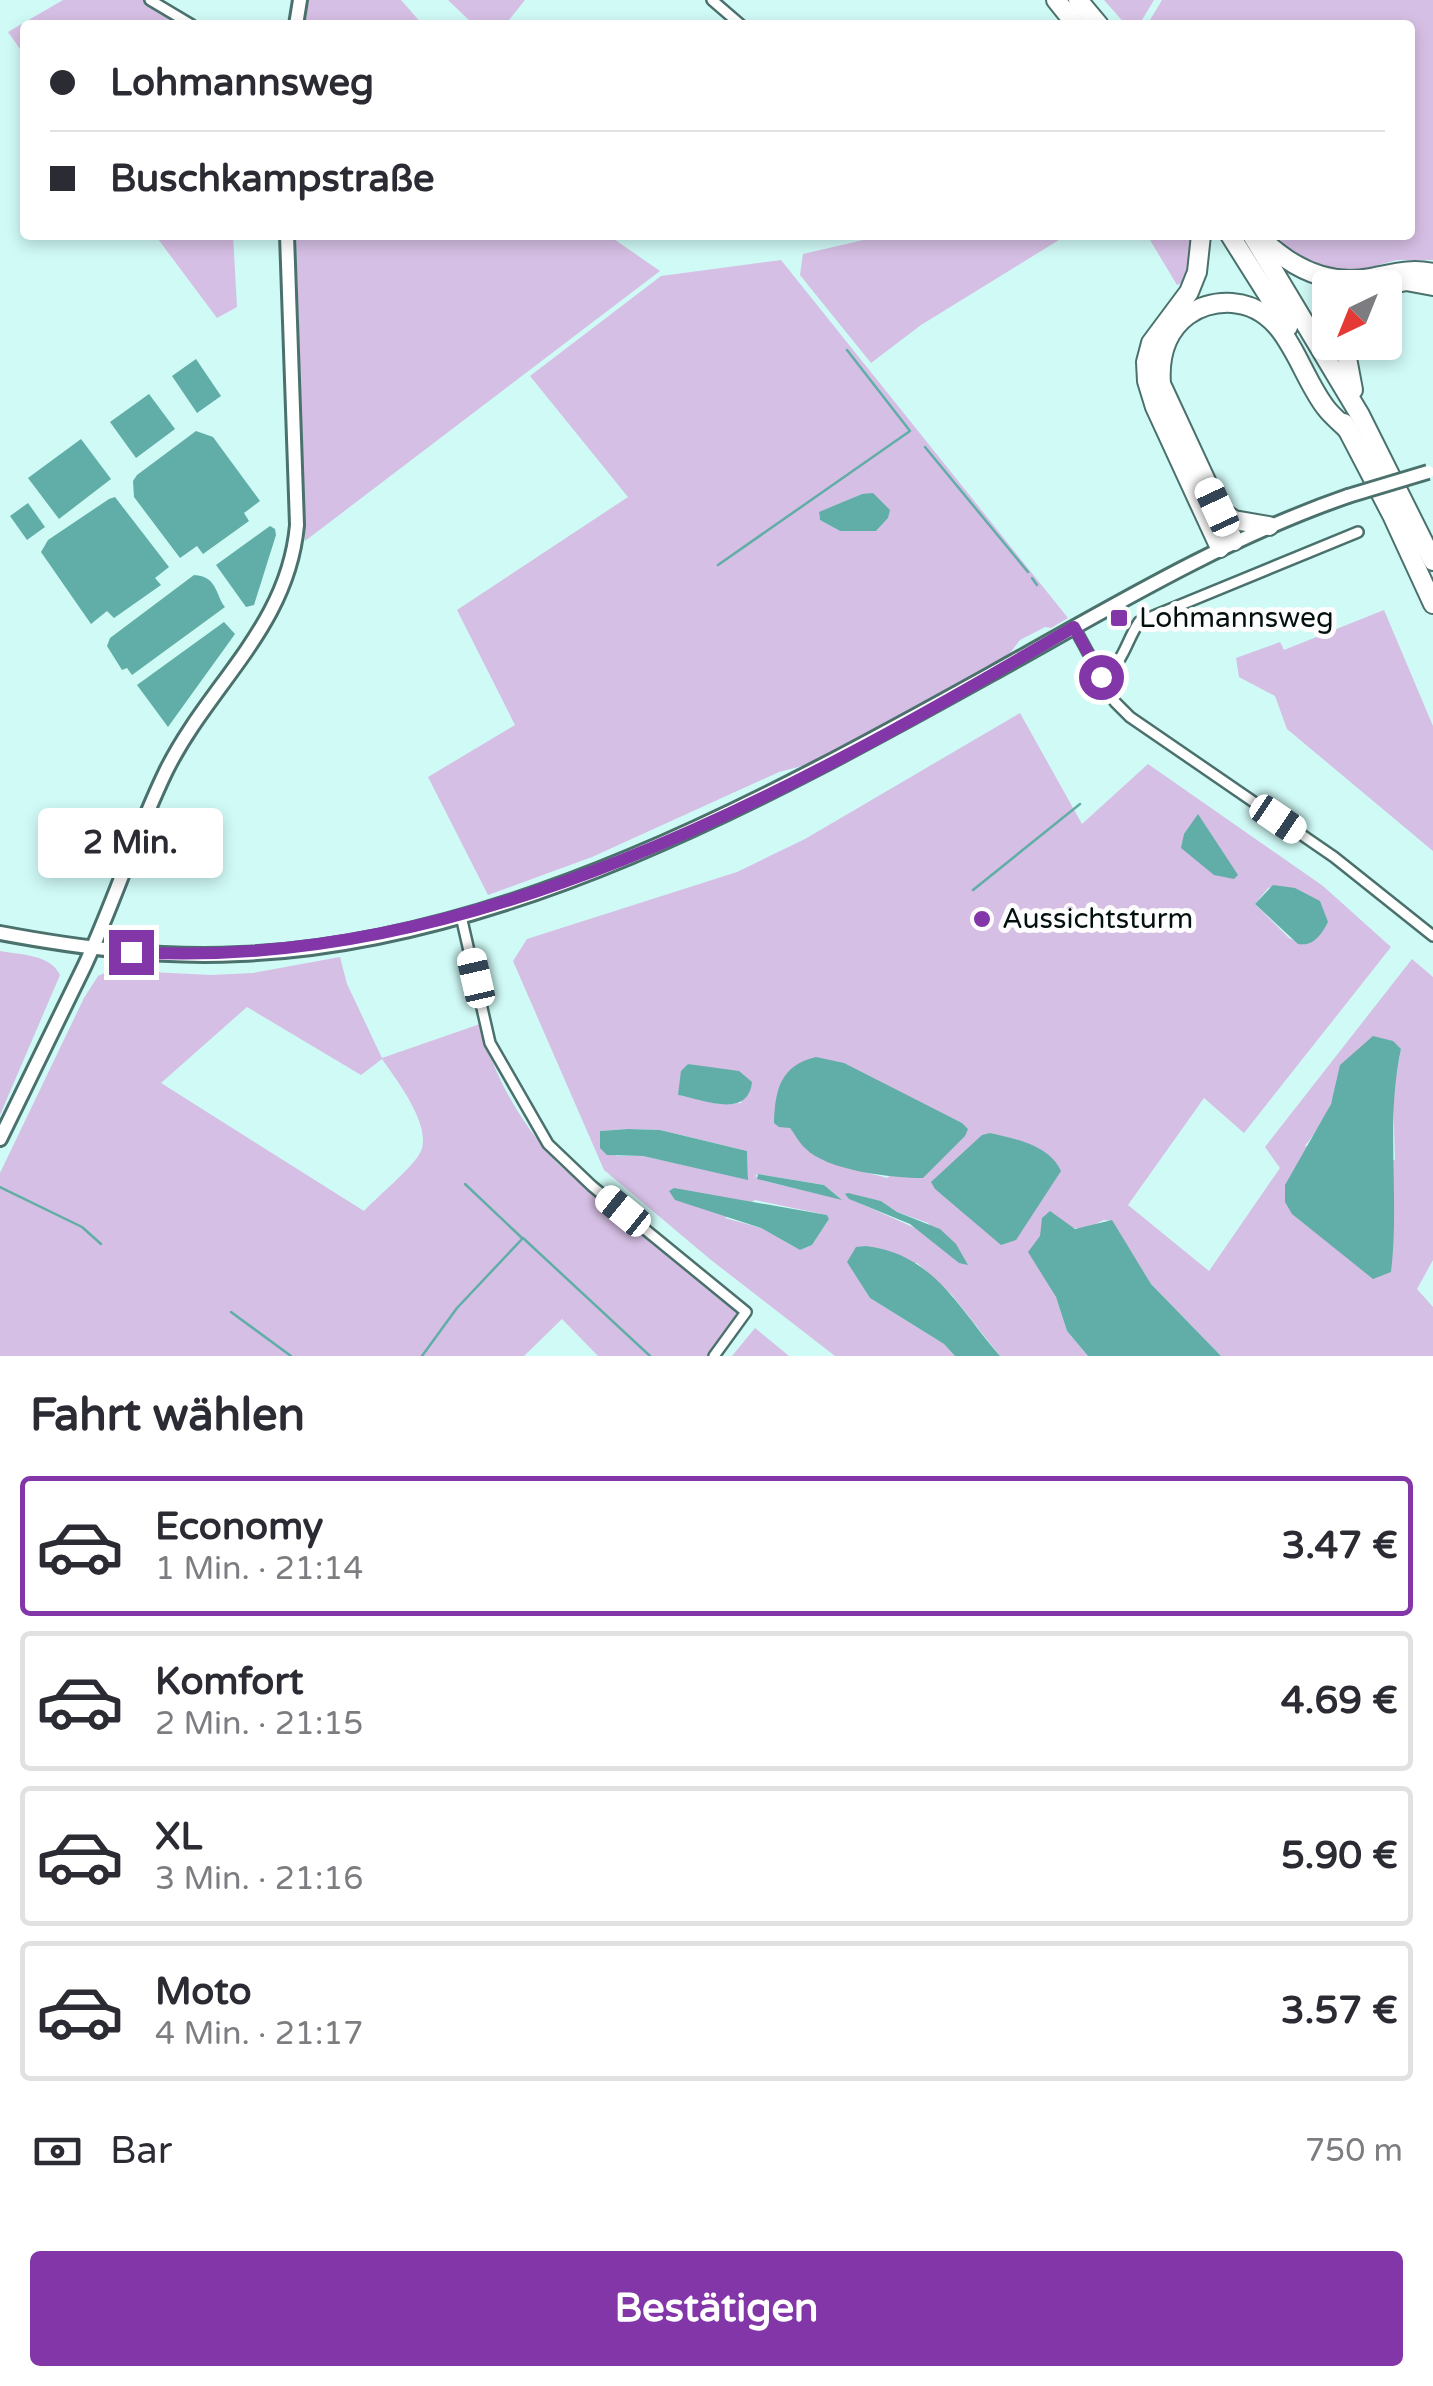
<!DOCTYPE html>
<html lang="de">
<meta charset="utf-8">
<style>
body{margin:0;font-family:"Varela Round",sans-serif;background:#f7f7f7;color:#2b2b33;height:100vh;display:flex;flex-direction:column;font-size:38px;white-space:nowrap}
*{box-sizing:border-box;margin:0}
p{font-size:32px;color:#7c7c81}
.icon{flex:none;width:55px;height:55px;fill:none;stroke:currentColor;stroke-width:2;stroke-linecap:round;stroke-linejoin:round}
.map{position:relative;height:1356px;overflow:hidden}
.details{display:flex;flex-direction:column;background:#fff;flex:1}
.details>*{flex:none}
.banner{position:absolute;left:20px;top:20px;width:1395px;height:220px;border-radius:10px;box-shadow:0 5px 15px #0003;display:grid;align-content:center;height:220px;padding:0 30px;background:#fff}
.needle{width:65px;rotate:223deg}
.tools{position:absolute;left:1312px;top:270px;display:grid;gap:20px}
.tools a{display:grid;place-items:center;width:90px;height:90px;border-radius:10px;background:#fff;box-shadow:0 5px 15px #0003;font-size:50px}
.end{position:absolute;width:45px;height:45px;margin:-22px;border:12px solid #8236a8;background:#fff;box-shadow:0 0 0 5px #fff}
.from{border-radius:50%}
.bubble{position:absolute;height:70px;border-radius:10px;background:#fff;box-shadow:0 5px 15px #0003;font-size:32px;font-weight:700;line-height:70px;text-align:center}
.car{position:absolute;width:30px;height:60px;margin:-30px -15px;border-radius:12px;box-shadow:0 0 8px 2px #0007;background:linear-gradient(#fff 24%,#345 0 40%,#fff 0 76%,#345 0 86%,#fff 0)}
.banner b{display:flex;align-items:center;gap:35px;height:95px;font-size:38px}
.banner b+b{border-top:2px solid #e1e1e2}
.banner i{width:25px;height:25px;background:#2b2b33}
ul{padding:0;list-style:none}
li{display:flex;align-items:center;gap:30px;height:140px;margin:0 20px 15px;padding:0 10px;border:5px solid #e1e1e2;border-radius:10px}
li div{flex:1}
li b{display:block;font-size:38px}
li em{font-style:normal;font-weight:700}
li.on{border-color:#8236a8}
li>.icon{width:90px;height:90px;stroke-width:1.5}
h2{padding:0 30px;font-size:45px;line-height:120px}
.pay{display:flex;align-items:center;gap:25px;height:110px;padding:0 30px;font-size:38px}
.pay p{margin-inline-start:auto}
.primary-button{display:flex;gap:20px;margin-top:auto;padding:20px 30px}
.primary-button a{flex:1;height:115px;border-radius:10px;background:#8236a8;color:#fff;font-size:40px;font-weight:700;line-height:115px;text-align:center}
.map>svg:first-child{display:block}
.green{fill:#d6bfe4;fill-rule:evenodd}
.water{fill:#60aea7}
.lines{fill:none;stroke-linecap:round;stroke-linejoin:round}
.stream{stroke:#60aea7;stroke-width:2.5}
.street-casing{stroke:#4b716d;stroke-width:14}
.secondary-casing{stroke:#4b716d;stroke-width:18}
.highway-casing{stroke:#4b716d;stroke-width:22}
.street{stroke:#fff;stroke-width:9}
.secondary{stroke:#fff;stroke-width:12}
.highway{stroke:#fff;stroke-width:18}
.secondary-bridge-casing{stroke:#4b716d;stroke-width:18;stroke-linecap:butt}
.secondary-bridge{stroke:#fff;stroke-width:12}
.route{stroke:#8236a8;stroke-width:12}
.poi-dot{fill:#8236a8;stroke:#fdfdfd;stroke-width:4}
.labels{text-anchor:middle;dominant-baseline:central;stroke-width:10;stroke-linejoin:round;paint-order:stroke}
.poi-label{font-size:28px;fill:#03100f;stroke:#fdfdfd;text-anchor:start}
</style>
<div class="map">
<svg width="1433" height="1356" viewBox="0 0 1433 1356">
<rect width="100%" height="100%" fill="#d0faf6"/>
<g class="green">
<polygon points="63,0 145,0 187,25 25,25 25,56 8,32"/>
<polygon points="309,0 401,0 423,25 305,25"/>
<polygon points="448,0 525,0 505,25 474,25"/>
<polygon points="1104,0 1154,0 1139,25 1126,25"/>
<polygon points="1162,0 1433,0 1433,260 1397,260 1352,272 1322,268 1289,251 1276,235 1410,235 1410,25 1147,25"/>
<polygon points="155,235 233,235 237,307 217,318"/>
<polygon points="296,235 608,235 660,271 305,541"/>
<polygon points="885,235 1067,235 921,325 871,363 800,275 803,254"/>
<polygon points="1147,235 1191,235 1193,245 1184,282 1177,285"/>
<path d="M 781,260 L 1068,618 L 1051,628 L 1045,627 L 1020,640 L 1010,653 L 985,671 L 821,761 L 779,772 L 592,857 L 488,895 L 428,777 L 515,725 L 457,610 L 628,497 L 530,376 L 661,276 ZM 862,494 L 889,509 L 888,518 L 876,531 L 840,531 L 820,520 L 819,513 Z"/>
<polygon points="1384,610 1433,726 1433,851 1287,729 1275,696 1239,677 1236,658 1280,642 1284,650"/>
<path d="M 1020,713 L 1082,824 L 1148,764 L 1323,886 L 1391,947 L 1244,1133 L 1204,1098 L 1128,1205 L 1209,1271 L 1280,1168 L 1265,1147 L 1412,959 L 1433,977 L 1433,1260 L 1417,1289 L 1433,1307 L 1433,1356 L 1221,1356 L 1151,1284 L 1112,1221 L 1104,1220 L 1085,1229 L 1041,1225 L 1048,1283 L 1056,1297 L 1067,1331 L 1088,1356 L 1000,1356 L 952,1295 L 917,1263 L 852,1269 L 870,1298 L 944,1344 L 955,1356 L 835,1356 L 711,1260 L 604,1170 L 513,961 L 527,939 L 737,872 L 805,839 ZM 1269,887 L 1304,945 L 1289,938 L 1255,904 ZM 1401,1049 L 1393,1090 L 1395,1160 L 1305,1146 C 1324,1122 1337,1097 1341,1065 ZM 688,1064 L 709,1068 L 742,1103 L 720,1104 L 678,1095 ZM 903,1095 L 962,1123 L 887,1178 C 844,1166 817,1165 790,1128 ZM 628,1129 L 660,1130 L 747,1151 L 748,1179 L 643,1156 L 616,1156 L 600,1131 ZM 990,1133 L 1039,1148 L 942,1194 L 935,1189 ZM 758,1174 L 824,1185 L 841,1199 L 764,1181 L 755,1176 ZM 861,1197 L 881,1201 L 897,1212 L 928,1223 L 959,1263 L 922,1231 L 850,1199 ZM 755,1200 L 827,1215 L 829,1219 L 812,1245 L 800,1250 L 761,1228 L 725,1218 Z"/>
<path d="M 0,951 C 21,955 50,954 60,975 L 0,1115 Z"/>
<path d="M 340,957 L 347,984 L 382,1058 L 480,1024 C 494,1077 521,1124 558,1164 L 737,1313 L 707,1356 L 598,1356 L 562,1319 L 524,1356 L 0,1356 L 0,1173 L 84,998 L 98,976 L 111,970 L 211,975 L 253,973 ZM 247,1007 L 361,1075 L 382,1059 C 396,1079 434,1128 420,1153 C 412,1168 377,1197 364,1211 L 161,1083 Z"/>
<polygon points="755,1328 789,1356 732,1356"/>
</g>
<g class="water">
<polygon points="196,359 221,396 197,413 172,376"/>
<polygon points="149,394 175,429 136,458 110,422"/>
<polygon points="196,431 213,437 260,501 244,513 249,521 203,554 197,546 180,558 134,497 133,481 137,475"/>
<polygon points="81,439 111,479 59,519 28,478"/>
<polygon points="873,493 890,510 888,518 876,531 840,531 820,520 819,512 862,494"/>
<polygon points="115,497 169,567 155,578 161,585 114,618 107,611 91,624 41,552 48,540 109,499"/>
<polygon points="28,503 45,527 27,540 10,516"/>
<polygon points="270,526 275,529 276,535 254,605 246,607 216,565"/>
<path d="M 194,575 C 218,576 216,597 225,607 L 132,675 L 127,668 L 122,670 L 107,646 L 110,638 Z"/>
<polygon points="224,622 235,634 168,727 137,685"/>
<polygon points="1198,814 1238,875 1234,879 1214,875 1181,848 1184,834"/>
<path d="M 1273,885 L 1295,888 L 1320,901 L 1328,922 C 1322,934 1313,947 1298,944 L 1255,904 Z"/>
<path d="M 1373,1036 L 1393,1041 L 1401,1049 C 1385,1122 1400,1197 1391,1272 L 1373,1279 L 1292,1214 L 1285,1202 L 1285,1185 L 1331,1104 L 1340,1065 Z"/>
<path d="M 816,1057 L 844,1063 L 962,1123 L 968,1129 L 965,1136 L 923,1178 C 893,1178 827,1171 805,1148 C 799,1143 795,1134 790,1128 L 779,1127 L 774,1123 C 775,1089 781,1065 816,1057 Z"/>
<path d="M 688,1064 L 739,1071 L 752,1082 C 748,1120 702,1099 678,1095 L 681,1071 Z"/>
<polygon points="628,1129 660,1130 747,1151 748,1180 643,1156 607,1155 600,1148 600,1131"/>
<path d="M 990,1133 C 1016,1139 1049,1145 1061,1171 L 1016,1240 L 1001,1245 L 935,1189 L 931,1182 L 982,1135 Z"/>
<polygon points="758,1174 824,1185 842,1200 757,1179"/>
<polygon points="674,1188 827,1215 829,1219 812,1245 800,1250 761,1228 675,1200 669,1191"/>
<polygon points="848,1193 881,1201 897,1212 940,1229 956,1244 968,1265 959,1263 910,1224 849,1199 845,1194"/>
<polygon points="1050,1211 1075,1229 1112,1220 1151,1284 1221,1356 1088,1356 1067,1331 1056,1297 1028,1252 1040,1236 1042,1218"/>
<path d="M 866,1246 C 934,1254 959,1309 1000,1356 L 955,1356 L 944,1344 L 870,1298 L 847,1262 L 856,1247 Z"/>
</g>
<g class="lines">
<g class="stream">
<polyline points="925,447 1028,572"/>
<polyline points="718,565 910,431 847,350"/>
<polyline points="1032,578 1037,585"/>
<polyline points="973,890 1080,804"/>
<polyline points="465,1184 522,1238"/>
<polyline points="0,1187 82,1227 101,1244"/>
<polyline points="231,1312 291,1356"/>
<polyline points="422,1356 457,1308 523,1238 650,1356"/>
</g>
<defs>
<g id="street">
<polyline points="150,0 192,25"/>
<polyline points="712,0 741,25"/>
<polyline points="1074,627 1115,702 1130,717 1334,857 1433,936"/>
<path d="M 1101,677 C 1124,664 1125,643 1139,622 L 1358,532"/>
<polyline points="461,916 490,1043 548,1144 592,1186 746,1312 714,1356"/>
</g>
<g id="secondary">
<polyline points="296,25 300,0"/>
<path d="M 0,933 C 80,948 159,958 240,954 C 502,944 766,799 991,674 C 1108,609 1221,540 1348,496"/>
<path d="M 0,1139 C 28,1082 56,1025 84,967 C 114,903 135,835 166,771 C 209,684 288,627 297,525 L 287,235"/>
</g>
<g id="highway">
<polyline points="1056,0 1076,25"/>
<polyline points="1078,0 1099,25"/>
<polyline points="1201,235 1197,272 1189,292 1151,343 1146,362 1147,381 1155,407 1220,548"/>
<polyline points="1230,235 1288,327"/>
<polyline points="1252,235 1360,415 1433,561"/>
<path d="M 1262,239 C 1292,268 1328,286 1370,278 C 1393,274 1409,268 1433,273"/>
<polyline points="1392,284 1406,281 1433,286"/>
<polyline points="1344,342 1353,390"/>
<polyline points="1344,423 1392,515 1433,604"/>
<polyline points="1221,511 1234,520 1269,526"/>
<path d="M 1234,541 L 1161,384 C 1159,357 1165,332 1188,315 C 1201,306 1216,302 1232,303 C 1288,307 1297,371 1326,408 C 1332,416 1341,423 1348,430"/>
</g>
</defs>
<use href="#street" class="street-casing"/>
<use href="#secondary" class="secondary-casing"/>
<use href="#highway" class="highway-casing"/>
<use href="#street" class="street"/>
<use href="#secondary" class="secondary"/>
<use href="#highway" class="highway"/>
<defs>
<polyline id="secondary-bridge" points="1348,496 1428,472"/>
</defs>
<use href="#secondary-bridge" class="secondary-bridge-casing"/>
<use href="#secondary-bridge" class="secondary-bridge"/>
</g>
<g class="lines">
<path class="route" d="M 131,952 C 471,972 789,794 1074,627 L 1101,677"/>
</g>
<g class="poi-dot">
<rect x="1109" y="608" width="20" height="20" rx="5"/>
<circle cx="982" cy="919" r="10"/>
</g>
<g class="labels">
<g class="poi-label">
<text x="1139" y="618">Lohmannsweg</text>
<text x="1002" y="919">Aussichtsturm</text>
</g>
</g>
</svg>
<div class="tools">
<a><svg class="needle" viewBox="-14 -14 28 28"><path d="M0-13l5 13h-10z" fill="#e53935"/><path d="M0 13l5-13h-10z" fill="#7c7c81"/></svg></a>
</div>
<i class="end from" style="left:1101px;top:677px"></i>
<i class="end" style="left:131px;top:952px"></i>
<div class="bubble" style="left:38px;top:808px;width:185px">2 Min.</div>
<i class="car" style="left:1217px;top:507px;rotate:335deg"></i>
<i class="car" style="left:1278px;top:819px;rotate:124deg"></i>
<i class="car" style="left:476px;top:978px;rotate:347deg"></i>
<i class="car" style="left:623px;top:1211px;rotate:309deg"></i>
<div class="banner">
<b><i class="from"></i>Lohmannsweg</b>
<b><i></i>Buschkampstraße</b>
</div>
</div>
<section class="details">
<h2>Fahrt wählen</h2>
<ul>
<li class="on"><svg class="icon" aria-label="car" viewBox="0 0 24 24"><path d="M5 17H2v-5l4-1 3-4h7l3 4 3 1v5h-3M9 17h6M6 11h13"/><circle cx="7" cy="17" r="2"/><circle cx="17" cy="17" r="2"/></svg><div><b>Economy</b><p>1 Min. · 21:14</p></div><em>3.47 €</em></li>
<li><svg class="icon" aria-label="car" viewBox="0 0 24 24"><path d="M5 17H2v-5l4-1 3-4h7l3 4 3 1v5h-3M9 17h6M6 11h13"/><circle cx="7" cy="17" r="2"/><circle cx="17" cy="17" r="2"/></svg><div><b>Komfort</b><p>2 Min. · 21:15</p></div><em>4.69 €</em></li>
<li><svg class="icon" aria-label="car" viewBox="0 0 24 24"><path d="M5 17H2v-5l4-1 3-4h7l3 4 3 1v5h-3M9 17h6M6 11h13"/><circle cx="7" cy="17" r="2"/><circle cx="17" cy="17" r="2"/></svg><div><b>XL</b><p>3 Min. · 21:16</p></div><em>5.90 €</em></li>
<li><svg class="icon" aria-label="car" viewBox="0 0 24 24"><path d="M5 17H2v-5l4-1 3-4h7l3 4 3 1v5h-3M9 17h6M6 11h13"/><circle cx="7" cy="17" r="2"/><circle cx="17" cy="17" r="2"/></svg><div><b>Moto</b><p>4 Min. · 21:17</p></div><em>3.57 €</em></li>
</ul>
<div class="pay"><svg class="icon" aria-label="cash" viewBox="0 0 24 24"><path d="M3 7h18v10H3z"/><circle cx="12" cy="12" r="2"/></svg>Bar<p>750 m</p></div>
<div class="primary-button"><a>Bestätigen</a></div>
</section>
